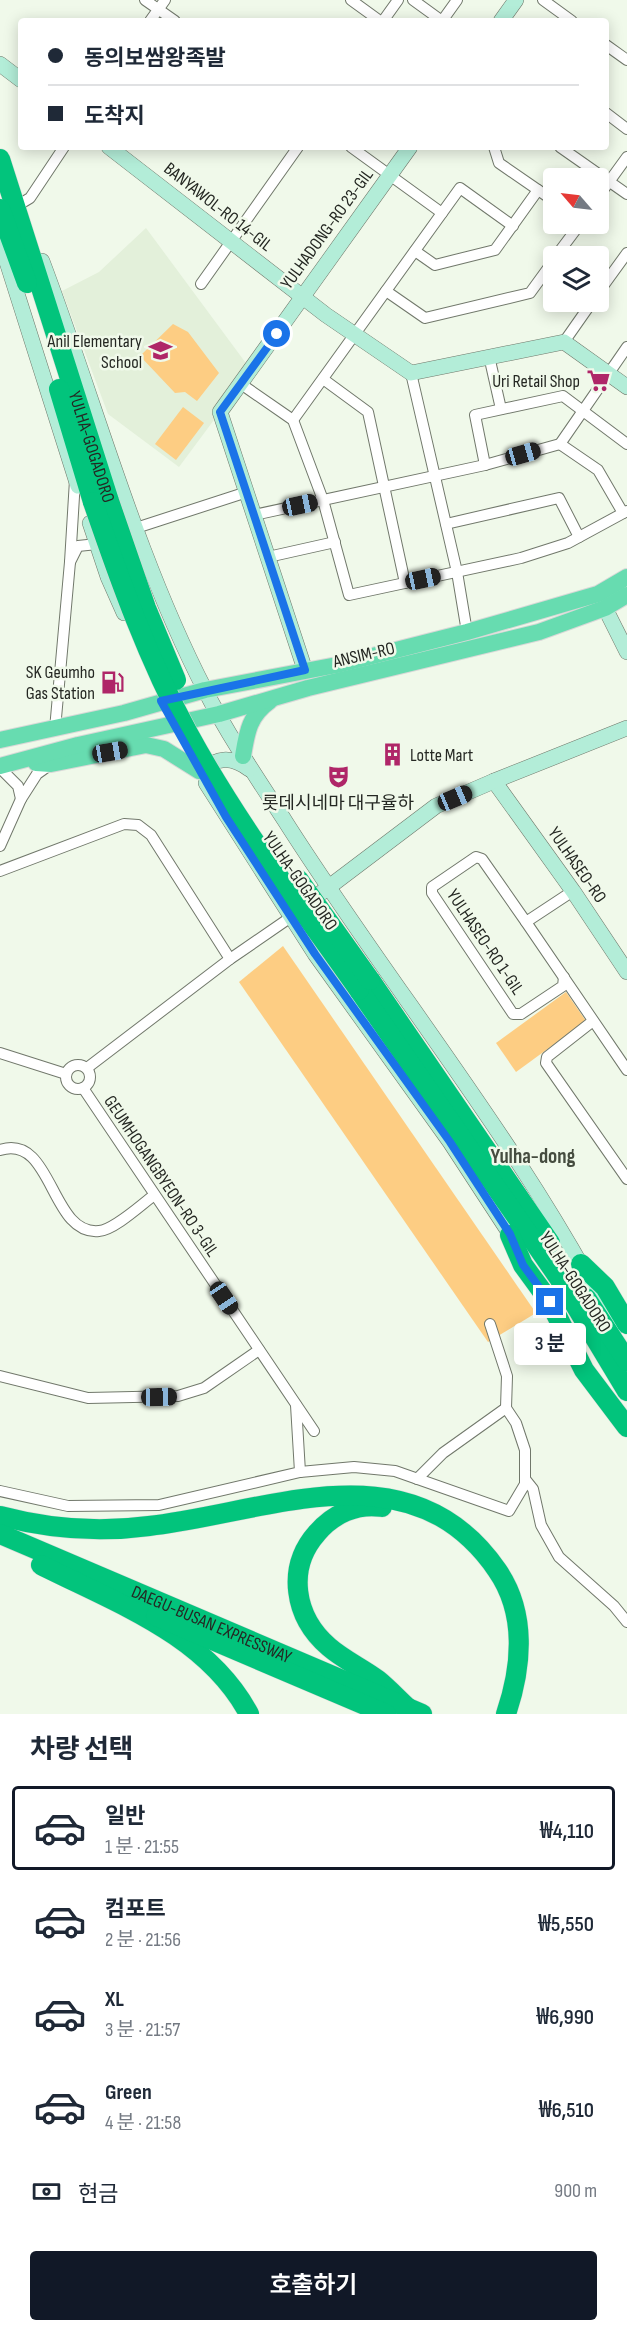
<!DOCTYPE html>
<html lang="ko">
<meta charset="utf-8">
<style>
body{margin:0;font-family:"Sofia Sans Condensed","Noto Sans KR",sans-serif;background:#f2f2f3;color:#1f2937;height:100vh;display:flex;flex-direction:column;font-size:22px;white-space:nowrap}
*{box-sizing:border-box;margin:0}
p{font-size:20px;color:#747a83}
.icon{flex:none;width:33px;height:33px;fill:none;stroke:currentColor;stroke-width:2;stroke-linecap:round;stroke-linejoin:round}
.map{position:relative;height:1714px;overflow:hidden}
.sheet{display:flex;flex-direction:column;background:#fff;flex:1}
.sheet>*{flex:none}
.banner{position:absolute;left:18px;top:18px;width:591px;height:132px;border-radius:6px;box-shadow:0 3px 15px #0003;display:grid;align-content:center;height:132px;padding:0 30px;background:#fff}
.needle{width:39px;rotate:298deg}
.tools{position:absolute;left:543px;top:168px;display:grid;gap:12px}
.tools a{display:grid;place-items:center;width:66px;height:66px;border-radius:6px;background:#fff;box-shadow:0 3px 15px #0003;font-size:30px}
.end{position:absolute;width:27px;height:27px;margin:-14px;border:8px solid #1a73e8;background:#fff;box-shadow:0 0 0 3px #fff}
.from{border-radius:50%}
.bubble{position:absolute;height:42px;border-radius:6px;background:#fff;box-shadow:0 3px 15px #0003;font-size:20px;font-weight:600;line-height:42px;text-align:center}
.car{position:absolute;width:18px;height:36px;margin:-18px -9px;border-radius:8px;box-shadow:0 0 4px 2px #0007;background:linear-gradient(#222 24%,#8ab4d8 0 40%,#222 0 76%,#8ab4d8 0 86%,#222 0)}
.banner b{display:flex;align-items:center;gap:21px;height:57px;font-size:22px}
.banner b+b{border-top:2px solid #e0e1e3}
.banner i{width:15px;height:15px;background:#1f2937}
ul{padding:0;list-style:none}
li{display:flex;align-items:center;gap:18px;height:84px;margin:0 12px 9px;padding:0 18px;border:3px solid transparent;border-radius:6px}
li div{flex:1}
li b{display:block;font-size:22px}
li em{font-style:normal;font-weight:600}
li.selected{border-color:#111827}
li>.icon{width:54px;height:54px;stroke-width:1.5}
h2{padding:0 30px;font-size:27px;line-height:72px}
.pay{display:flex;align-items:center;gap:15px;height:66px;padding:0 30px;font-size:22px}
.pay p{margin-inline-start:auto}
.button{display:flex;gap:12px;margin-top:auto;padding:12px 30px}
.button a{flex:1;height:69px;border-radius:6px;background:#111827;color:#fff;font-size:24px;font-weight:600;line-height:69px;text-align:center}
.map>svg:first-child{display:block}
.built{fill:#e3f0da}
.green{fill:#fdcd83}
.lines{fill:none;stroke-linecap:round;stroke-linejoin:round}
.street-casing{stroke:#71786b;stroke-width:12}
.secondary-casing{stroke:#71786b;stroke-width:16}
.primary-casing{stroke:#d8d8d7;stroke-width:18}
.highway-casing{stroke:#d8d8d7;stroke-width:21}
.street{stroke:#fff;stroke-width:10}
.secondary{stroke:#b3edd8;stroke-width:15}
.primary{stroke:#67dcb0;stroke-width:16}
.highway{stroke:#02c47c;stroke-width:20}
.highway-bridge-casing{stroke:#d8d8d7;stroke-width:21;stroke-linecap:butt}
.highway-bridge{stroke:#02c47c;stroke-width:20}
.route{stroke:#1a73e8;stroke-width:8}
.labels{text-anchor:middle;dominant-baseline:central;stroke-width:5;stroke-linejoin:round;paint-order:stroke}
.street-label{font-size:18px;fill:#252823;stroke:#f0f9ea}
.poi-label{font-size:18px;fill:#252823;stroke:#f0f9ea;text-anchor:end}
.quarter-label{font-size:21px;font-weight:bold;fill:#454c3f;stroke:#f0f9ea}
</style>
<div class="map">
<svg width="627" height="1714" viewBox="0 0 627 1714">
<rect width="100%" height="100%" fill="#f0f9ea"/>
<polygon class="built" points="146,228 251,370 179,467 108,414 62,291 99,272"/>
<g class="green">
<polygon points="173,324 188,332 219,373 197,401 185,392 175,393 140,356"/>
<polygon points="183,407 204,423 176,460 155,444"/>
<polygon points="283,946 536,1313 488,1342 239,982"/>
<polygon points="566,992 586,1021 516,1072 496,1043"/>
</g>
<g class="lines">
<defs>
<g id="street">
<polyline points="145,0 175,21"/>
<polyline points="351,0 380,21"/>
<polyline points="413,0 442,21"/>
<polyline points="543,0 572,21"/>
<polyline points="150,21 165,0"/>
<polyline points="383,21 398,0"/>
<polyline points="442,21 457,0"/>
<polyline points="606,45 627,60"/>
<polyline points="606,113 627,129"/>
<polyline points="351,147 442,213"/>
<polyline points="494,147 499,163 554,201"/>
<polyline points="560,147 627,194"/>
<polyline points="598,197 627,157"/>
<polyline points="20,204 30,198 64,147"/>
<polyline points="415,251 435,265 495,250 538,190"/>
<polyline points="556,256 580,224"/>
<polyline points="201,284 298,147"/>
<polyline points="386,291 425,318 530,293 554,260"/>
<polyline points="598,293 627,253"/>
<polyline points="564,342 592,302"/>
<polyline points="489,356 501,409"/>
<polyline points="411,373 457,572 467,632"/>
<polyline points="323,379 368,412 405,583"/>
<polyline points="241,384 293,420 323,500 349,595 521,558 568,543 627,511"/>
<polyline points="293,420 460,188 513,226"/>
<polyline points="560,444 598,470 623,513"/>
<polyline points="485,465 475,415 563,396 627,444"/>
<polyline points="75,480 70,562 78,546 97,544"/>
<polyline points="254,515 485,465 560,444 627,347"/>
<polyline points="446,524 559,498 579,537"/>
<polyline points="136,528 247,492"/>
<polyline points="268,557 335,542"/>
<polyline points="55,729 70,562"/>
<polyline points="0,768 18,786 21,799 37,774 51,764"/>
<polyline points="0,846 21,799"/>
<polyline points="0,871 124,824 138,825 151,835 230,959"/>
<polyline points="526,922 627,1070"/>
<polyline points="564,977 563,986 521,1014 513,1014 432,893 432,887 476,857 482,859 526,922 573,891"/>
<polyline points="593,1021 547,1057 546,1063 627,1179"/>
<polyline points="0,1053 66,1074"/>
<circle cx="78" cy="1077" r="12"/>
<polyline points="87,1068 230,959 291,917"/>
<polyline points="83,1088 314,1431"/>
<path d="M 0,1150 C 53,1133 50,1236 99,1231 C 114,1230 141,1205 153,1196"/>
<polyline points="0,1376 88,1398 178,1396 204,1388 259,1350"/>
<polyline points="300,1472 354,1467 395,1471 509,1511 525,1484 525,1450 516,1423 506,1408 507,1376 490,1324"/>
<polyline points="417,1479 443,1453 506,1408"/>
<polyline points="525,1479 533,1489 541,1525 559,1557 614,1606 627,1622"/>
<polyline points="0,1491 68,1506 159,1505 300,1472 296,1405"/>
</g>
<g id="secondary">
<polyline points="501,21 516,0"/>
<polyline points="0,64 21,80"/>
<polyline points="109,147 326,315 411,373 564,342 627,387"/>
<polyline points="0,228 6,259 78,486"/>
<path d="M 42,261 C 96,404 135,554 205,690 C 228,735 257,778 285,821 C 393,991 524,1148 615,1328"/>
<polyline points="90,523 108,577 124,613"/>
<polyline points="605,608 627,652"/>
<polyline points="305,670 220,412 410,147"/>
<polyline points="627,728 494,781 573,891 627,972"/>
<path d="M 199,771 C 218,758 230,755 249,769"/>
<polyline points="206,783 315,954 450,1142 516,1243"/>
<polyline points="321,893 436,806 494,781"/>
</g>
<g id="primary">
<polyline points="0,740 124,713 205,690 337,665 467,632 598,594 627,577"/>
<path d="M 243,756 C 247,732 249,716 270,701"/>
<polyline points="36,763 51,764 146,745 164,749 199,771"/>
<polyline points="0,766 78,745 219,714 308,688 539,632 605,608 627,595"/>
</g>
<g id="highway">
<path id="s1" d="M 0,159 L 109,501"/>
<polyline points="0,209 27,283"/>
<polyline points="59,389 93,502"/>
<polyline points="370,980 550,1243"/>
<polyline points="359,990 559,1278 627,1391"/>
<polyline points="510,1235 523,1265 550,1302 584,1370 627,1427"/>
<polyline points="581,1264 605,1287 627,1324"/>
<polyline points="586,1298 627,1361"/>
<path d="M 382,1507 C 357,1503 333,1514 317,1533 C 286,1568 294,1617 329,1647 C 344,1660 362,1668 378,1680 C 389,1689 398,1699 408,1708"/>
<path d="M 0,1516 C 49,1529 98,1533 149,1526 C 270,1512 411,1445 497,1570 C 527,1613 522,1667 506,1714"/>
<path id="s2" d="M 0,1534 L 422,1714"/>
<path d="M 41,1565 C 116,1603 207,1635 249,1714"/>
<polyline points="156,1616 386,1714"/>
</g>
</defs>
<use href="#street" class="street-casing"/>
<use href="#secondary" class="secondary-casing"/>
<use href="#primary" class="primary-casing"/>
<use href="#highway" class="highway-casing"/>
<use href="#street" class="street"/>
<use href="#secondary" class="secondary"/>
<use href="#primary" class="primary"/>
<use href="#highway" class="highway"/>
<defs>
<g id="highway-bridge">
<polyline points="109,501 146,608 176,680"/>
<path d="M 93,502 C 120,581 148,659 188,733 C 237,823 300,906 359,990"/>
<polyline points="298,879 370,980"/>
</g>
</defs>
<use href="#highway-bridge" class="highway-bridge-casing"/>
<use href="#highway-bridge" class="highway-bridge"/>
</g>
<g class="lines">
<polyline class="route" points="277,334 220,412 305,670 161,701 226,817 315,954 450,1142 510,1234 523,1265 550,1302"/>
</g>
<defs>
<symbol id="school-bare" viewBox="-9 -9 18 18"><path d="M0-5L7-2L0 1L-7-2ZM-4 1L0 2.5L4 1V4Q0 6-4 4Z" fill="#af2668" stroke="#f0f9ea" stroke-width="2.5" paint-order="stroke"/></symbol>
<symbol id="supermarket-bare" viewBox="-9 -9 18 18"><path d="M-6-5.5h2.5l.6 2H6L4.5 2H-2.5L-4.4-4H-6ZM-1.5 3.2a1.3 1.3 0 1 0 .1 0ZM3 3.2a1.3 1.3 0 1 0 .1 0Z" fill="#af2668" stroke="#f0f9ea" stroke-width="2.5" paint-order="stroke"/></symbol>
<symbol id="fuel-bare" viewBox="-9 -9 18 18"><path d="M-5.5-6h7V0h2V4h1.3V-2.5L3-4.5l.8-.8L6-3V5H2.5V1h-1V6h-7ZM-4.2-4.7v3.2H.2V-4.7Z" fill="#af2668" stroke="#f0f9ea" stroke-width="2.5" paint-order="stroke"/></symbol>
<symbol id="building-bare" viewBox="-9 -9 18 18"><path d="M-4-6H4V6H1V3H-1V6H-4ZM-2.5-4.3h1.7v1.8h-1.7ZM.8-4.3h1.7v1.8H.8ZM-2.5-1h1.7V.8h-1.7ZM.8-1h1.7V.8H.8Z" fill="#af2668" stroke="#f0f9ea" stroke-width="2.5" paint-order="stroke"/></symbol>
<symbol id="theatre-bare" viewBox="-9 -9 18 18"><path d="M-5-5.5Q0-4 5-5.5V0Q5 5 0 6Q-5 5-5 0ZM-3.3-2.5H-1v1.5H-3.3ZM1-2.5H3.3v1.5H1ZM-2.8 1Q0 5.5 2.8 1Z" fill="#af2668" stroke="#f0f9ea" stroke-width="2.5" paint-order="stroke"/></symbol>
</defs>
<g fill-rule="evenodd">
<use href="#school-bare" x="144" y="334" width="33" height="33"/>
<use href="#supermarket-bare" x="582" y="364" width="33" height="33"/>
<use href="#fuel-bare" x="96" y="666" width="33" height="33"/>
<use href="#building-bare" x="376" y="738" width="33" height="33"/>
<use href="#theatre-bare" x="322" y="760" width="33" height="33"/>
</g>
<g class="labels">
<g class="street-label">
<text transform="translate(218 207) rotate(38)">BANYAWOL-RO 14-GIL</text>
<text transform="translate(327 229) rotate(-54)">YULHADONG-RO 23-GIL</text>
<text stroke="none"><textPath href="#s1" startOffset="302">YULHA-GOGADORO</textPath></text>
<text transform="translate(364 655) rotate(-13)">ANSIM-RO</text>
<text transform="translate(577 865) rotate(55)">YULHASEO-RO</text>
<text transform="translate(300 881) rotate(55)">YULHA-GOGADORO</text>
<text transform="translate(485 942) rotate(56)">YULHASEO-RO 1-GIL</text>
<text transform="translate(161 1176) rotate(56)">GEUMHOGANGBYEON-RO 3-GIL</text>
<text transform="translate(575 1282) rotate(57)">YULHA-GOGADORO</text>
<text stroke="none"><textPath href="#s2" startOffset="230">DAEGU-BUSAN EXPRESSWAY</textPath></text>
</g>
<g class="poi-label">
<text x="142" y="341">Anil Elementary<tspan x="142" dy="21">School</tspan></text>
<text x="580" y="381">Uri Retail Shop</text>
<text x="95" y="672">SK Geumho<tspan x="95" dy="21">Gas Station</tspan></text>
<text x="410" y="755" text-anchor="start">Lotte Mart</text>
<text x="338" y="803" text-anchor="middle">롯데시네마 대구율하</text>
</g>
<g class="quarter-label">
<text x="533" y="1156">Yulha-dong</text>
</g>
</g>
</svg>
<div class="tools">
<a><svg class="needle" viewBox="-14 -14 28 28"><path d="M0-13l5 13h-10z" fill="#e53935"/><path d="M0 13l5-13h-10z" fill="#747a83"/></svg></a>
<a><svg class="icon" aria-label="layers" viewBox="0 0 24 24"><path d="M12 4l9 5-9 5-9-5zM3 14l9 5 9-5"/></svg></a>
</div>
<i class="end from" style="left:277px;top:334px"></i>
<i class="end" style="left:550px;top:1302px"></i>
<div class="bubble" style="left:514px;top:1323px;width:72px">3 분</div>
<i class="car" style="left:523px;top:454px;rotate:74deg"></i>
<i class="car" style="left:300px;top:505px;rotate:78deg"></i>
<i class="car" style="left:423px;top:579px;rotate:78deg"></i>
<i class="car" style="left:110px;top:752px;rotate:80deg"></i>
<i class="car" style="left:455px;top:798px;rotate:67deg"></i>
<i class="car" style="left:224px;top:1298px;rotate:146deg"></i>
<i class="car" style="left:159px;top:1397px;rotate:89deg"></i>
<div class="banner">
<b><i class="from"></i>동의보쌈왕족발</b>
<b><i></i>도착지</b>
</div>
</div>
<section class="sheet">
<h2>차량 선택</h2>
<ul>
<li class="selected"><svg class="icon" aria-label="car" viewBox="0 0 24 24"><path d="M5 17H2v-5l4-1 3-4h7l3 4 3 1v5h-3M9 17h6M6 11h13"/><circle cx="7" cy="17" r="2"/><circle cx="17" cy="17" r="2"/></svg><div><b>일반</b><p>1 분 · 21:55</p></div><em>₩4,110</em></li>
<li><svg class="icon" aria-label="car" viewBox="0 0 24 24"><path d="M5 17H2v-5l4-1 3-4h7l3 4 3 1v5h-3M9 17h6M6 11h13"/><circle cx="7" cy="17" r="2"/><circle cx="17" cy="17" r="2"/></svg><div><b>컴포트</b><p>2 분 · 21:56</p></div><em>₩5,550</em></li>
<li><svg class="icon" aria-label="car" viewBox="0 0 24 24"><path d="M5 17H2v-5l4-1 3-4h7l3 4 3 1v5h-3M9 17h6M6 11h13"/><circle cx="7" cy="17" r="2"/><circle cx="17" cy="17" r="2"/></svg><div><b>XL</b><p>3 분 · 21:57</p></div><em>₩6,990</em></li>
<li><svg class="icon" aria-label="car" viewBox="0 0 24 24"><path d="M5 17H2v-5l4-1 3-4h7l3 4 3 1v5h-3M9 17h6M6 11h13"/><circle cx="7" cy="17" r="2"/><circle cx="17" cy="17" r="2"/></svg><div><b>Green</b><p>4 분 · 21:58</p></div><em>₩6,510</em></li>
</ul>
<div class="pay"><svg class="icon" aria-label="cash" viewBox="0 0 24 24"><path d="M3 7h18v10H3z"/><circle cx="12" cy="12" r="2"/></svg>현금<p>900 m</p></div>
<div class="button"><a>호출하기</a></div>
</section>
